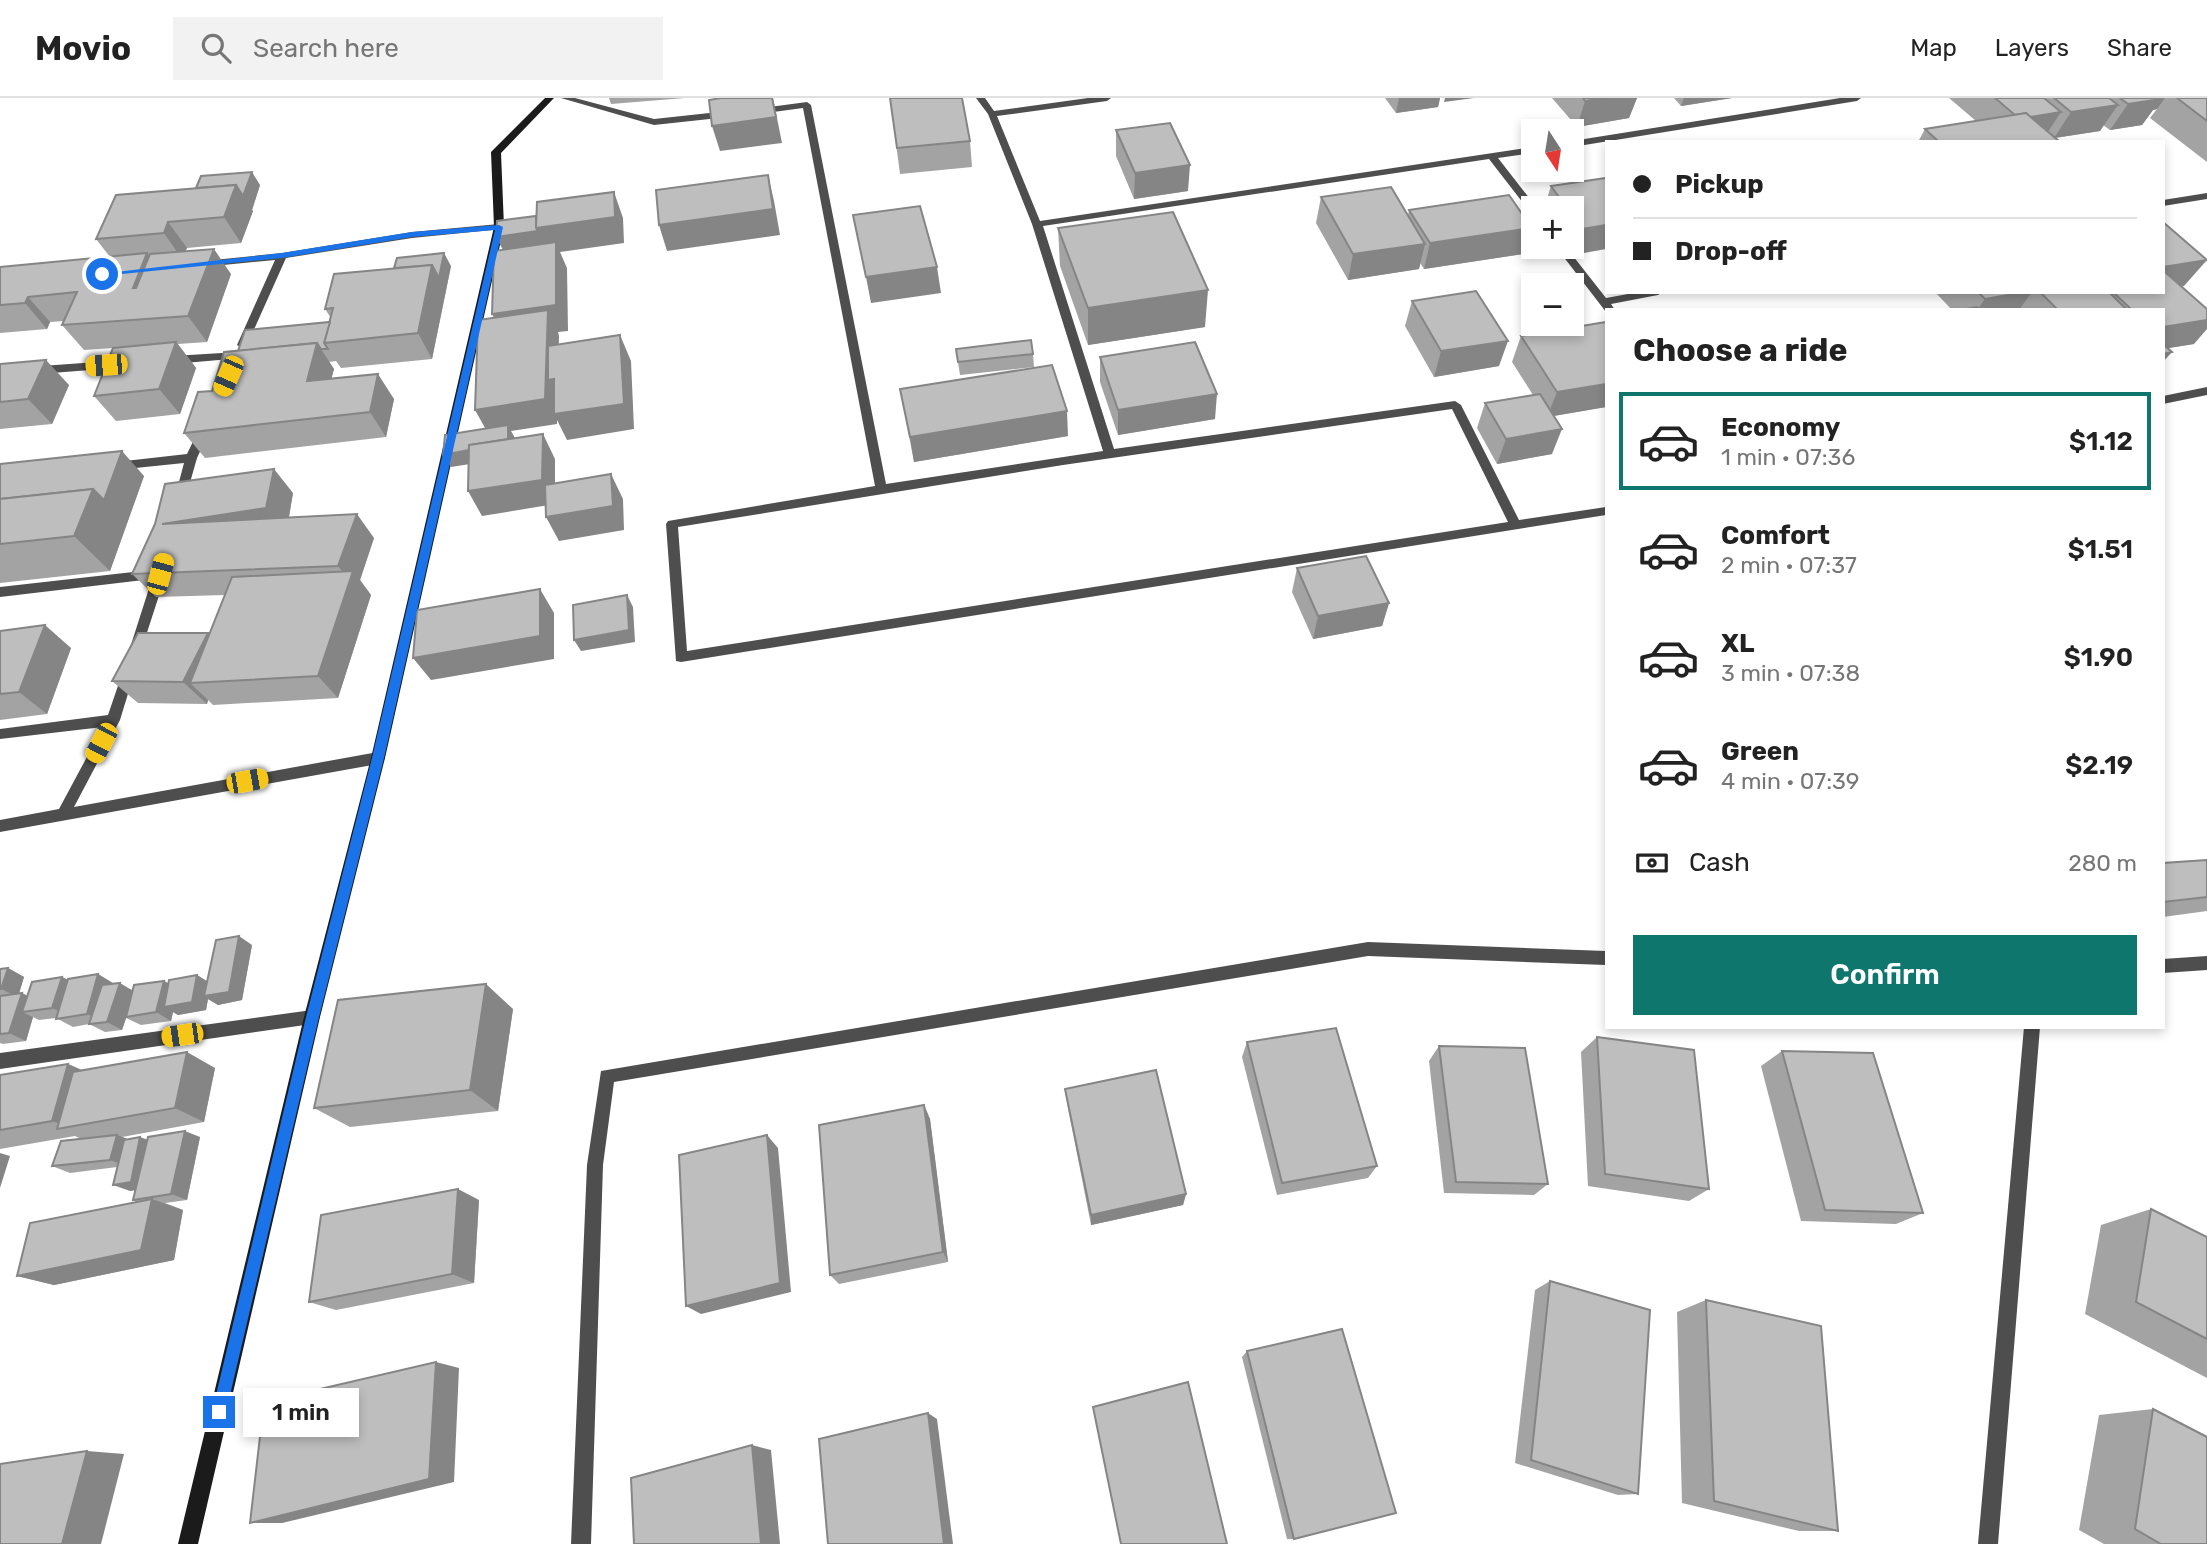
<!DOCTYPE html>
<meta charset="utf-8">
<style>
body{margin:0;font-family:Rubik,sans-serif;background:#f2f2f2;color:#222;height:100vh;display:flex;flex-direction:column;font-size:26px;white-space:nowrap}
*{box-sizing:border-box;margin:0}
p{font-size:23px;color:#767676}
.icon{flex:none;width:38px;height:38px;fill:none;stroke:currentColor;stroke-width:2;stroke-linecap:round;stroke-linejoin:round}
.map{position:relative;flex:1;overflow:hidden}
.details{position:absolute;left:1605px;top:210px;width:560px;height:721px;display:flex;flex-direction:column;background:#fff;border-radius:0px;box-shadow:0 4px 10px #0003}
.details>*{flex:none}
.hud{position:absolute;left:1605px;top:42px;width:560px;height:154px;border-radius:0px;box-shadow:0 4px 10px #0003;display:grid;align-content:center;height:154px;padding:0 28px;background:#fff}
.needle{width:46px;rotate:168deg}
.fabs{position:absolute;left:1521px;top:21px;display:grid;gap:14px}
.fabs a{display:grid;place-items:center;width:63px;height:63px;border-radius:0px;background:#fff;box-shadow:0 4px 10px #0003;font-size:35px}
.end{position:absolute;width:32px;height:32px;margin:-16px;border:9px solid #1a73e8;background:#fff;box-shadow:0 0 0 4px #fff}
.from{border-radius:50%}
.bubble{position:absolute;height:49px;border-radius:0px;background:#fff;box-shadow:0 4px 10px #0003;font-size:23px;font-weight:600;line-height:49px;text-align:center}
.car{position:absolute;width:21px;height:42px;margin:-21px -10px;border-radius:9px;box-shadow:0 0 5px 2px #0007;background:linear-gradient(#f5c518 24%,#345 0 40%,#f5c518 0 76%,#345 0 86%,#f5c518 0)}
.hud b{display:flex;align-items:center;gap:24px;height:66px;font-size:26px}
.hud b+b{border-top:2px solid #e0e0e0}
.hud i{width:18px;height:18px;background:#222}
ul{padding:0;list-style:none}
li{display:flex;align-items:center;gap:21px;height:98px;margin:0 14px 10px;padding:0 14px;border:4px solid transparent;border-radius:0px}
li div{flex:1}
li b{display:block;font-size:26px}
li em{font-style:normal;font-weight:600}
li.selected{border-color:#0f766e}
li>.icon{width:63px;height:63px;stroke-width:1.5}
h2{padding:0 28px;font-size:32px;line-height:84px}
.pay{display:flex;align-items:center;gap:18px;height:77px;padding:0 28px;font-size:26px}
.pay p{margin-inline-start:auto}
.action{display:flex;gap:14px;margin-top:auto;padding:14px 28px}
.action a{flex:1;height:80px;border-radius:0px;background:#0f766e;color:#fff;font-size:28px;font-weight:600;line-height:80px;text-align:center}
header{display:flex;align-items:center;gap:42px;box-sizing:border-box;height:98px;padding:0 35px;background:#fff;border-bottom:2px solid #e0e0e0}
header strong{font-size:33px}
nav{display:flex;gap:38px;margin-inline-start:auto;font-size:24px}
.search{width:490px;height:63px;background:#f2f2f2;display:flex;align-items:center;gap:18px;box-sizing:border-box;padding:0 24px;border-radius:0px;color:#767676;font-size:26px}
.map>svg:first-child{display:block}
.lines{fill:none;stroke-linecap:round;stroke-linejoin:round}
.lane{fill:#4e4e4e;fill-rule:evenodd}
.street{fill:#4e4e4e;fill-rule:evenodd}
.secondary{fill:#1b1b1b;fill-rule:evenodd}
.wall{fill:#a3a3a3}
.shaded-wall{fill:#858585}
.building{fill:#bebebe;stroke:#858585;stroke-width:2}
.route{fill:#1a73e8}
</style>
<header>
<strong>Movio</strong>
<div class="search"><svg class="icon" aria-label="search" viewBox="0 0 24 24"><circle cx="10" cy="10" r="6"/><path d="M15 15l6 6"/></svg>Search here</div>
<nav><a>Map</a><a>Layers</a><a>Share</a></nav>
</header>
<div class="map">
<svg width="2207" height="1446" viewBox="0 0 2207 1446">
<rect width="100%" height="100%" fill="#fff"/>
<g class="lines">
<polygon class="lane" points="312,912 317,914 320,919 317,924 312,926 0,971 0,955"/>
<g class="street">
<polygon points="561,0 575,0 654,21 728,13 733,16 728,19 654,27"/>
<path d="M 976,0 L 985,0 L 994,13 L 1088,0 L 1111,0 L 1107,3 L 997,18 L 1040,123 L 1533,49 L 1533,55 L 1498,60 L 1537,110 L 1533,110 L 1533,115 L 1530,114 L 1489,61 L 1043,128 L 1114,351 L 1455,303 L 1461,307 L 1519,422 L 1606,409 L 1606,417 L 681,564 L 676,563 L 666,426 L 668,423 L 875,388 L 803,10 L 758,16 L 753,13 L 755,11 L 807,4 L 811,7 L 886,386 L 1103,353 L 1032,126 L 988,16 ZM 1452,311 L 1508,424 L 687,553 L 678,429 L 1063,367 Z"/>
<polygon points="1840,0 1861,0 1857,3 1572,49 1572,43"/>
<polygon points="2207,95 2207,101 2163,108 2163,102"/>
<polygon points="499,126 502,127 502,131 412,140 286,160 247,247 242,250 237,247 275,162 203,169 198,166 203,163 282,155 412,134"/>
<polygon points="1556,149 1566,149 1606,200 1639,194 1663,194 1658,197 1611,206 1615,212 1606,212 1606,214"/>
<polygon points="238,254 242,256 242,260 173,266 168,262 173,258"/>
<polygon points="125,262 130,266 129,269 0,279 0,271"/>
<polygon points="2207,289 2207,297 2163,306 2163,298"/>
<polygon points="204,328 210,332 197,360 185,402 177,402 175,399 184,365 116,372 110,368 116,364 187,356 200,329"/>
<polygon points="151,472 163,476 165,479 141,553 135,558 129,553 152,481 0,499 0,489"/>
<polygon points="128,571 134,576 120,622 74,709 378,654 383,656 385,660 383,664 378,666 0,734 0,722 59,711 103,629 0,641 0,631 108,617 122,576"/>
<polygon points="1368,844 1606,853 1606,867 1368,858 614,984 603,1067 591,1446 571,1446 587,1067 601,973"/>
<polygon points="2207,858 2207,872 2163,875 2163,861"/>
<polygon points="2024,929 2040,929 1998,1446 1978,1446"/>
</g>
<polygon class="secondary" points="545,0 554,0 501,55 504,129 385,660 320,919 198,1446 178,1446 304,919 371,660 494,129 491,54"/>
</g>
<g class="wall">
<polygon points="609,0 685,0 611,6"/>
<polygon points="890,0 970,43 972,69 900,76"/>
<polygon points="1385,0 1440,0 1438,9 1396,15"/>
<polygon points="1552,0 1637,0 1629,20 1577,29"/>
<polygon points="1674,0 1732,0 1681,8"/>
<polygon points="1949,0 2207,0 2207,64 2150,20 2157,11 2153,12 2142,27 2110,32 2103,27 2100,33 2055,40 2060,44 1918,44 1925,31 1976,23"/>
<polygon points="1116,32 1188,93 1134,101 1116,58"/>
<polygon points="1606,80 1573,157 1567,149 1572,149 1572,110 1544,110 1551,88"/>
<polygon points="260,87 252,112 253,113 241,145 187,150 185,153 231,176 207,244 178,246 196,270 180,316 116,323 94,298 113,250 84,252 62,227 64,223 50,224 47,231 0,235 0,169 110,159 96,141"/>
<polygon points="1321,99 1408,117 1409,112 1532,130 1523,156 1424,171 1420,165 1419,171 1348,182 1316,125"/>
<polygon points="2163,124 2184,188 2181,188 2194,246 2168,250 2163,212 1952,212 1935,194 2163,194"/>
<polygon points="1058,130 1205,229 1088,247 1060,168"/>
<polygon points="451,168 432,261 341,270 336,263 329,264 334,271 331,281 394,301 386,339 205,360 184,335 238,253 330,224 331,220 325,211"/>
<polygon points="1412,203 1499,268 1434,279 1405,228"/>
<polygon points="1606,224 1606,309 1554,318 1552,356 1497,366 1477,330 1485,305 1533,297 1512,264 1521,238"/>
<polygon points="956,251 1033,256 1034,269 960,277"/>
<polygon points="1100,259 1215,321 1118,337 1100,284"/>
<polygon points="0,266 69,287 52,326 0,331"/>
<polygon points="900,291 1068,338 914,364"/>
<polygon points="0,366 144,378 110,473 0,485"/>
<polygon points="293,395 289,420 374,440 360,482 371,497 338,600 213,607 208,602 207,606 138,605 112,583 209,536 225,497 156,499 132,476"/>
<polygon points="1297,470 1389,505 1382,528 1313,541 1292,494"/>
<polygon points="0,533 71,550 47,616 0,622"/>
<polygon points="2207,762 2207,813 2163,819 2163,765"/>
<polygon points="252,847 242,902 218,907 208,901 206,912 178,917 173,914 171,923 141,927 126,920 122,932 105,934 89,926 73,929 56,920 39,922 33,919 26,943 3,946 0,945 0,871 8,870 24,879 19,895 22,895 27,898 62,879 68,882 98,876 113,886 132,892 164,883 168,885 197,877 207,883"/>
<polygon points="513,911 498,1013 350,1029 314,1010"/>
<polygon points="1597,939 1709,1091 1689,1103 1588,1088 1581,954"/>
<polygon points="1247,944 1377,1068 1368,1080 1277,1097 1242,959"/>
<polygon points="1439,948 1548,1086 1534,1097 1444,1095 1429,963"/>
<polygon points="1782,953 1923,1115 1896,1126 1801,1123 1761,968"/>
<polygon points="68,966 82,972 215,970 204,1024 122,1039 127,1041 147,1042 200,1039 187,1102 165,1105 183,1112 174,1162 54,1187 17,1178 136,1104 133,1102 135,1092 130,1093 117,1069 70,1075 52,1068 81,1041 75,1038 0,1051 0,977"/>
<polygon points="1065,991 1186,1096 1183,1107 1091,1127 1067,1005"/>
<polygon points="924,1007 930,1021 948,1164 839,1186 830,1177"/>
<polygon points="479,1102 474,1185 336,1212 309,1204"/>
<polygon points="2151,1111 2207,1139 2207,1280 2085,1216 2101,1127"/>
<polygon points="1550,1183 1638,1396 1618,1397 1515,1365 1535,1192"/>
<polygon points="1706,1202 1838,1433 1799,1433 1682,1405 1677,1214"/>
<polygon points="1247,1253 1294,1441 1287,1441 1242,1259"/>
<polygon points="2153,1311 2207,1446 2104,1446 2079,1432 2099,1317"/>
</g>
<g class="shaded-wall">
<polygon points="773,0 782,45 720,53 712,28"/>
<polygon points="1399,0 1440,0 1438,9 1396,15"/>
<polygon points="1445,0 1474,0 1444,4"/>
<polygon points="1604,0 1637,0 1629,20 1577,29 1585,3"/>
<polygon points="1684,0 1732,0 1681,8"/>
<polygon points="2149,0 2165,0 2157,11 2153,12 2142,27 2110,32 2128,6"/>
<polygon points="2118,7 2100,33 2054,40 2071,14"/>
<polygon points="2061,14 2044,40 2019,21"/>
<polygon points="1190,67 1188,93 1134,101 1135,75"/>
<polygon points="252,74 260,87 252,112 253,113 241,145 224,119 236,87"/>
<polygon points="768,77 774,103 780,137 667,153 659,127"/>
<polygon points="614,94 623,120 624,145 560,154 567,170 568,233 558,234 559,238 558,289 620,237 631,263 634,331 567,342 557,322 557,326 511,333 515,340 514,359 451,369 443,357 489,337 475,312 505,242 492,216 503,152 496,139 536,130"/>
<polygon points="168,124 187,150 182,161 164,135"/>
<polygon points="1606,127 1606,151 1573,157 1582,131"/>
<polygon points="1532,130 1523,156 1424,171 1430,145"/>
<polygon points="1425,146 1419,171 1348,182 1353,156"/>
<polygon points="214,151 231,176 207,244 188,218"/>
<polygon points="147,155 166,181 152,216 133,190"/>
<polygon points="444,155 451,168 432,261 418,235 432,167"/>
<polygon points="2207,162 2184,188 2163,191 2163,169"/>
<polygon points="937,169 941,195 871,205 866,179"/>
<polygon points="1208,192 1205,229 1088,247 1088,210"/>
<polygon points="2026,194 2032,194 2019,212 1977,212 1985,201"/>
<polygon points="28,199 50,224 47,231 25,205"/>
<polygon points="2207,222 2207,231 2194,246 2163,251 2163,229"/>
<polygon points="1508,243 1499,268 1434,279 1441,253"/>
<polygon points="176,244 196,270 180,316 159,291"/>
<polygon points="317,245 334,271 324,309 307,283"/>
<polygon points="2172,254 2163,264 2163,256"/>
<polygon points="46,262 69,287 52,326 28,301"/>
<polygon points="378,276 394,301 386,339 370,314"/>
<polygon points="1606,286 1606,309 1547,319 1557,294"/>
<polygon points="1217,296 1215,321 1118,337 1118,312"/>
<polygon points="1067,313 1068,338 914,364 910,339"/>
<polygon points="1562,331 1552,356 1497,366 1506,341"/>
<polygon points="543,336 555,361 555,406 482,418 468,393"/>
<polygon points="122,353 144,378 110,473 74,438 93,391"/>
<polygon points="274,371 293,395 286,434 162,426"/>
<polygon points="611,376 623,401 624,432 559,443 546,419"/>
<polygon points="357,416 374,440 360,482 371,497 338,600 318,578 350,483 338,468"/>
<polygon points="540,491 554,515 554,561 431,582 413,560"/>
<polygon points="627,497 633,509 635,544 581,553 574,542"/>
<polygon points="1389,505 1382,528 1313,541 1318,518"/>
<polygon points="45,527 71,550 47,616 19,594"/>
<polygon points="208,535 230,558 190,585 208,602 207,606 183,584"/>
<polygon points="239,838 252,847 242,902 218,907 208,901 206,912 178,917 173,914 171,923 156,914 164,883 178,891 197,877 211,886"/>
<polygon points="8,870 24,879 18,899 1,891"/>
<polygon points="98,876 113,885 103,924 87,916"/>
<polygon points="62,879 78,887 69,918 52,910"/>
<polygon points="120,885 135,894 122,932 107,924"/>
<polygon points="486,886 513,911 498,1013 470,992"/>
<polygon points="22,895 38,903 22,914 33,919 26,943 9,935"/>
<polygon points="187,954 215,970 204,1024 175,1010"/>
<polygon points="68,966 101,981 68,1029 52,1023"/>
<polygon points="924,1007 930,1021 948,1164 943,1154"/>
<polygon points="185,1033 200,1039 187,1102 171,1096"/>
<polygon points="117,1037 133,1043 126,1068 110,1062"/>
<polygon points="767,1037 778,1050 791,1194 701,1216 686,1208"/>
<polygon points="140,1039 156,1045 147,1090 130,1093 113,1087"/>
<polygon points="0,1055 10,1058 0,1090"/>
<polygon points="458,1091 479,1102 474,1185 452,1176"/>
<polygon points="1186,1096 1183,1107 1091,1127 1091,1117"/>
<polygon points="152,1101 183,1112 174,1162 54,1187 17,1178"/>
<polygon points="436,1264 459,1270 454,1384 282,1425 250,1425"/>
<polygon points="928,1315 937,1321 953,1446 944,1446"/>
<polygon points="752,1347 771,1352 780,1446 761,1446"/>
<polygon points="87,1353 124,1356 101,1446 62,1446"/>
</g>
<g class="building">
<polygon points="721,0 772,0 776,19 712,28 709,2"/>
<polygon points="890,0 962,0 970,43 897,50"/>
<polygon points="1583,0 1604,0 1585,3"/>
<polygon points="1995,0 2044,0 2061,14 2030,19 2026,15 2015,17"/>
<polygon points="2054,0 2109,0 2118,7 2071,14"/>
<polygon points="2120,0 2160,0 2161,1 2128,6"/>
<polygon points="2177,0 2207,0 2207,23"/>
<polygon points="2026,15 2060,44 1939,44 1925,31"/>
<polygon points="1170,25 1190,67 1135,75 1116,32"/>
<polygon points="252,74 243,98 236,87 196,90 201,78"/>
<polygon points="768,77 773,111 659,127 656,92"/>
<polygon points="1606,80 1606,127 1582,131 1572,116 1572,110 1567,110 1551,88"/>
<polygon points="236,87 224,119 168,124 164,135 96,141 116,97"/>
<polygon points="1391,89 1425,146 1353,156 1321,99"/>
<polygon points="614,94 615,119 536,130 537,104"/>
<polygon points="1509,97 1532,130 1430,145 1409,112"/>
<polygon points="920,108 937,169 866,179 853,117"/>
<polygon points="1173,114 1208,192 1088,210 1058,130"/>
<polygon points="536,118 536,130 538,133 496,139 497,123"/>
<polygon points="2163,124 2207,162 2163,169"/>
<polygon points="556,144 556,207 492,216 494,153"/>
<polygon points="214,151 188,218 62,227 77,194 28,199 25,205 0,207 0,169 147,155 133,190 136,190 150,156"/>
<polygon points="444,155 439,180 432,167 394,170 397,160"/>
<polygon points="432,167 418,235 324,245 333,210 325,211 334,176"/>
<polygon points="2163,174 2165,174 2207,211 2207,222 2163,229 2163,212 2132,212 2113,194 2163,194"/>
<polygon points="1476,193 1508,243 1441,253 1412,203"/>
<polygon points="1978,194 2026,194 1985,201"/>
<polygon points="2040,194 2109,194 2127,212 2058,212"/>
<polygon points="1977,209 1980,212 1960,212"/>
<polygon points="548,212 545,301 475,312 478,222"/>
<polygon points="330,224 324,245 328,251 321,251 317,245 238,253 245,232"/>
<polygon points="1606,224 1606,286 1557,294 1521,238"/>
<polygon points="620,237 624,306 554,316 554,281 548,282 548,248"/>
<polygon points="1031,242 1033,256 958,264 956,251"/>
<polygon points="176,244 159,291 94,298 113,250"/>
<polygon points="1195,244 1217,296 1118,312 1100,259"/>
<polygon points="317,245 307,283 378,276 370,314 184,335 198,294 212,293 224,254"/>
<polygon points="2163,246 2172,254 2163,256"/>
<polygon points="46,262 28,301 0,304 0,266"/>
<polygon points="1052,267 1067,313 910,339 900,291"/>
<polygon points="1540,296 1562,331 1506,341 1485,305"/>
<polygon points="508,327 508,341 469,347 469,352 443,357 445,337"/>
<polygon points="543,336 542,382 468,393 469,347"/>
<polygon points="122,353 104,402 93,391 0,401 0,366"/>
<polygon points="274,371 266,410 162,426 357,416 338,468 132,476 155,426 165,386"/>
<polygon points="611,376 613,408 546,419 545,387"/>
<polygon points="93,391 74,438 0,446 0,401"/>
<polygon points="1366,458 1389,505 1318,518 1297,470"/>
<polygon points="353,473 318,578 190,585 232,479"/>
<polygon points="540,491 540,538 413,560 417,512"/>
<polygon points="627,497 629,532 574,542 573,507"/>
<polygon points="45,527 19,594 0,596 0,533"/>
<polygon points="138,535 208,535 183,584 112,583"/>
<polygon points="2207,762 2207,799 2163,804 2163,765"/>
<polygon points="239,838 229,894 204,898 216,842"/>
<polygon points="8,870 1,891 0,891 0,871"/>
<polygon points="98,876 87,916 56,921 68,881"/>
<polygon points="197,877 192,904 164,909 169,882"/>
<polygon points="62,879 52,910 22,914 32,884"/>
<polygon points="164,883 156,914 126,919 134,887"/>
<polygon points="120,885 107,924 89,926 102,887"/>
<polygon points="486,886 470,992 314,1010 338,902"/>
<polygon points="22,895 9,935 0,936 0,898"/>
<polygon points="1336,930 1377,1068 1282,1085 1247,944"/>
<polygon points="1597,939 1694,952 1709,1091 1605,1076"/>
<polygon points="1439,948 1525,950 1548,1086 1456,1084"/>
<polygon points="1782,953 1873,955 1923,1115 1825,1112"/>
<polygon points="187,954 175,1010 57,1031 73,974"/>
<polygon points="68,966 52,1023 0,1032 0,977"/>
<polygon points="1156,972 1186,1096 1091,1117 1065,991"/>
<polygon points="924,1007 943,1154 830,1177 819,1027"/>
<polygon points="185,1033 171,1096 133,1102 148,1039"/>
<polygon points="117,1037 110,1062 52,1068 61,1043"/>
<polygon points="767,1037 780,1185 686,1208 679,1057"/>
<polygon points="140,1039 131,1084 113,1087 124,1042"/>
<polygon points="458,1091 452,1176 309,1204 321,1117"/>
<polygon points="152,1101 141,1152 17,1178 30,1125"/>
<polygon points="2151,1111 2207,1139 2207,1241 2136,1204"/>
<polygon points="1550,1183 1650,1212 1638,1396 1531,1362"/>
<polygon points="1706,1202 1821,1228 1838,1433 1714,1403"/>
<polygon points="1342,1231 1396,1415 1294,1441 1247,1253"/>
<polygon points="436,1264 429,1381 250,1425 264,1304"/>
<polygon points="1188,1284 1227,1446 1121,1446 1093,1309"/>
<polygon points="2153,1311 2207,1339 2207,1446 2161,1446 2135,1431"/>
<polygon points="928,1315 944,1446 828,1446 819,1341"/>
<polygon points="752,1347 761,1446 634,1446 631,1380"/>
<polygon points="87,1353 62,1446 0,1446 0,1366"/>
</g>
<polygon class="route" points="499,127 503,129 384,660 319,919 226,1314 224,1319 219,1322 214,1319 212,1314 306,919 372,660 495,132 412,139 282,160 102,178 98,176 282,155 412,134"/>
</svg>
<div class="fabs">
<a><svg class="needle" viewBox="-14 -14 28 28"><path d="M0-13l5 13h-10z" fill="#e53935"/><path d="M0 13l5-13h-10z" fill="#767676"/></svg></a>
<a>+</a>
<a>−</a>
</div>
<i class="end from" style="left:102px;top:176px"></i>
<i class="end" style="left:219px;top:1314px"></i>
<div class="bubble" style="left:243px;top:1290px;width:116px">1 min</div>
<i class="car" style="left:106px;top:267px;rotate:266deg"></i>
<i class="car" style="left:228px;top:278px;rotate:204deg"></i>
<i class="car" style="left:160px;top:476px;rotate:15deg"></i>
<i class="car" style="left:101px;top:645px;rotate:208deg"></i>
<i class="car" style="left:247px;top:683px;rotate:80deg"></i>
<i class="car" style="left:182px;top:937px;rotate:262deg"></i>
<div class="hud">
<b><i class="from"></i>Pickup</b>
<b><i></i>Drop-off</b>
</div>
<section class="details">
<h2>Choose a ride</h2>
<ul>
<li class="selected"><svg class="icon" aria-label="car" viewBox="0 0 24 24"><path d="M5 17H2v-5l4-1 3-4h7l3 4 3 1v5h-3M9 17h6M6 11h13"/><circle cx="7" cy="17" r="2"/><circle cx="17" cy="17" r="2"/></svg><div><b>Economy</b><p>1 min · 07:36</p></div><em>$1.12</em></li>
<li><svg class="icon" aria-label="car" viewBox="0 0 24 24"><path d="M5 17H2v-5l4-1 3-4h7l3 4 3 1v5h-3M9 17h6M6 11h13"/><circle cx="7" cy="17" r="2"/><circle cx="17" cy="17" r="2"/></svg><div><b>Comfort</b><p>2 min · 07:37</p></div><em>$1.51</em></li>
<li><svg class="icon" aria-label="car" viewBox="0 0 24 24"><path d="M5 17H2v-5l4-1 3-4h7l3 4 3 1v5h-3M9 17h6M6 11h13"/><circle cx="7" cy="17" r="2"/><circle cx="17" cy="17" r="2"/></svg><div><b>XL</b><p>3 min · 07:38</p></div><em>$1.90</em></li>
<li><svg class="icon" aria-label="car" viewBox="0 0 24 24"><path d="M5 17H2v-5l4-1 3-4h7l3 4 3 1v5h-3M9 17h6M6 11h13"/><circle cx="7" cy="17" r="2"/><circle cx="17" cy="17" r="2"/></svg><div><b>Green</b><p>4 min · 07:39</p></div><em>$2.19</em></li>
</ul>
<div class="pay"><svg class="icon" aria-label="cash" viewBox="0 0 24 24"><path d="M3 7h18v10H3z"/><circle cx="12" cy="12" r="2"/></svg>Cash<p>280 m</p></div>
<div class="action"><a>Confirm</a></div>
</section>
</div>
